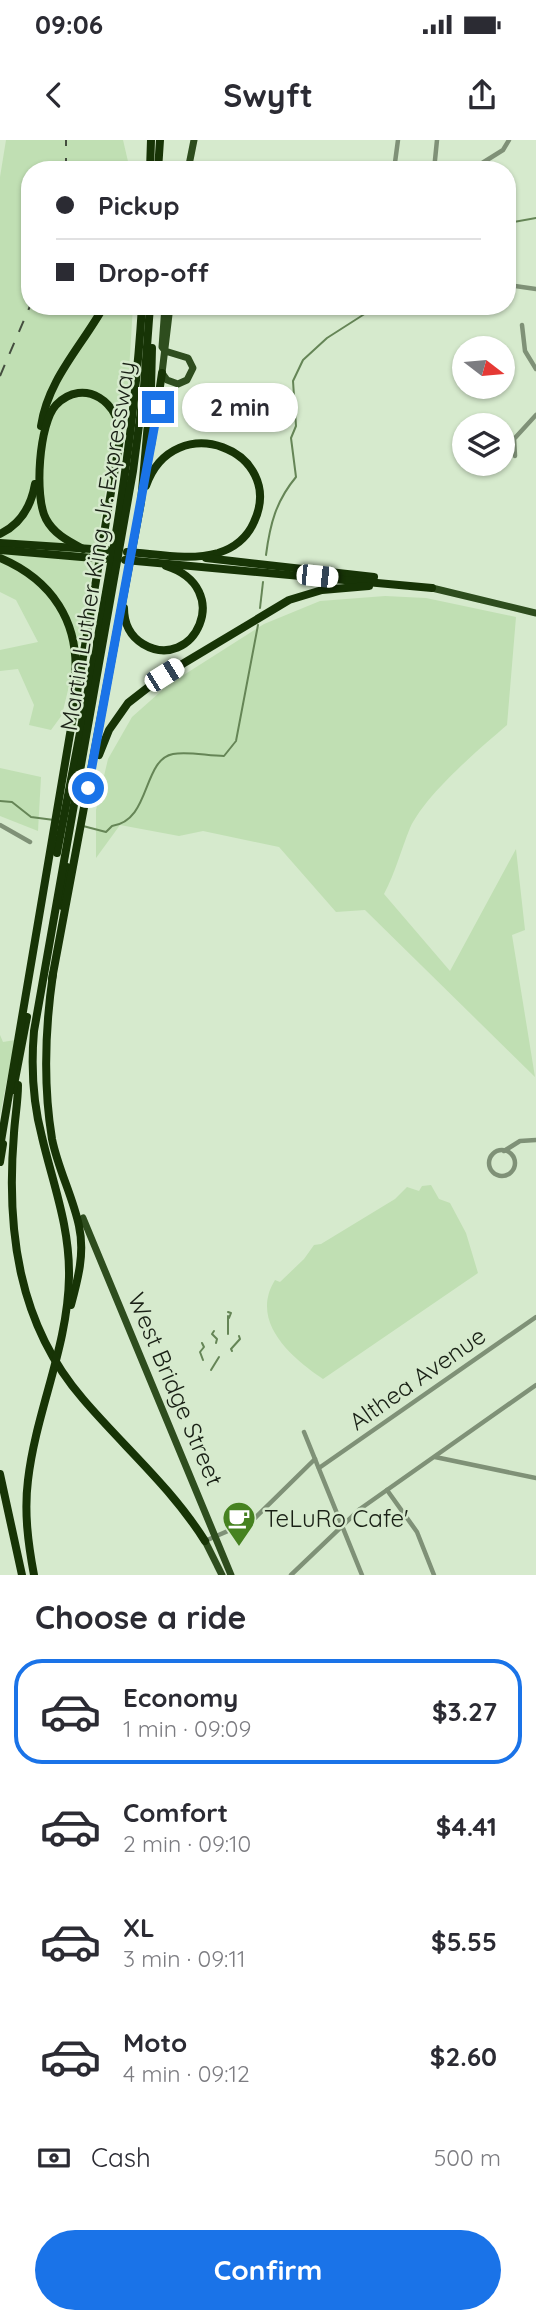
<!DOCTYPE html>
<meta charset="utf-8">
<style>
body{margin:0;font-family:Quicksand,sans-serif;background:#f2f2f3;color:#2b2b33;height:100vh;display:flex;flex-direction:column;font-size:26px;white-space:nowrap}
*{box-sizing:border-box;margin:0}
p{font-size:23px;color:#7c7c81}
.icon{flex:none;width:38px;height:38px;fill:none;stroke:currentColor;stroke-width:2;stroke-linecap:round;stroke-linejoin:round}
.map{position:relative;height:1435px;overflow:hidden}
.sheet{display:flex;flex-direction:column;background:#fff;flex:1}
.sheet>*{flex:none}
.hud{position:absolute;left:21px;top:21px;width:495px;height:154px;border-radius:28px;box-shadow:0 2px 5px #0004;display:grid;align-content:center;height:154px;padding:0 35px;background:#fff}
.needle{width:46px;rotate:106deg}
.fabs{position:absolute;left:452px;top:196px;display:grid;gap:14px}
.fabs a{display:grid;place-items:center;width:63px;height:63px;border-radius:50%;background:#fff;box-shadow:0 2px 5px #0004;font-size:35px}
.end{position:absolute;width:32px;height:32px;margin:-16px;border:9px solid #1a73e8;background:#fff;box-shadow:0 0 0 4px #fff}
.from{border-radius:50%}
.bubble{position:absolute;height:49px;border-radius:24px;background:#fff;box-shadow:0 2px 5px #0004;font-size:23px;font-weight:800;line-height:49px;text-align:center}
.car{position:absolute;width:21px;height:42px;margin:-21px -10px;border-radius:9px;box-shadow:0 0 5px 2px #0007;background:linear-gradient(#fff 24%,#345 0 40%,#fff 0 76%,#345 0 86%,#fff 0)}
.hud b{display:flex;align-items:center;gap:24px;height:66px;font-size:26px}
.hud b+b{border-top:2px solid #e1e1e2}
.hud i{width:18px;height:18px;background:#2b2b33}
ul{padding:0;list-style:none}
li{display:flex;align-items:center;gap:21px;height:105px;margin:0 14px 10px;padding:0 21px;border:4px solid transparent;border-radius:28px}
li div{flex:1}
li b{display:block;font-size:26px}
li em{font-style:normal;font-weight:800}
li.selected{border-color:#1a73e8}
li>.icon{width:63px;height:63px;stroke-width:1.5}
h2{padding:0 35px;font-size:32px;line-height:84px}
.pay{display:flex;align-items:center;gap:18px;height:77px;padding:0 35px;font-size:26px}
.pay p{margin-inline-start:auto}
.action{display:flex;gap:14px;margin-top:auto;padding:14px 35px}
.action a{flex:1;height:80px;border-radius:42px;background:#1a73e8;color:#fff;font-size:28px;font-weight:800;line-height:80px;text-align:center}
.status{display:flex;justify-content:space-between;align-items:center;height:49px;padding:0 35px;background:#fff;direction:ltr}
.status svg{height:19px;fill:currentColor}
header{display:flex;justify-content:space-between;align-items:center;height:91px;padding:0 35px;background:#fff;font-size:32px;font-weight:800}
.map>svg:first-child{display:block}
.green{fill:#c0dfb3}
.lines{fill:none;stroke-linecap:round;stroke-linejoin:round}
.stream{stroke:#658556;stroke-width:2}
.minor{stroke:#7f9177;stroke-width:4.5}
.primary{stroke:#2e4d1e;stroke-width:7}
.motorway{stroke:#173406;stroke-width:8}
.rail{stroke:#444e3f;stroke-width:2;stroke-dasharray:12 12;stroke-linecap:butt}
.route{stroke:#1a73e8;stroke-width:9}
.labels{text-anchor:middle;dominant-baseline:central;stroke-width:5;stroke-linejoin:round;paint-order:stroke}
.street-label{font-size:24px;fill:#192015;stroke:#d6eacd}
.poi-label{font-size:24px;fill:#192015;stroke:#d6eacd;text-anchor:start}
</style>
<div class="status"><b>09:06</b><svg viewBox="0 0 49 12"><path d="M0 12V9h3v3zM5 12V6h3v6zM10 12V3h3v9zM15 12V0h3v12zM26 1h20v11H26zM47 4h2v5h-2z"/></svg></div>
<header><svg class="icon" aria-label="back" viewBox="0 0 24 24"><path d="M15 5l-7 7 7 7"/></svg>Swyft<svg class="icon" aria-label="share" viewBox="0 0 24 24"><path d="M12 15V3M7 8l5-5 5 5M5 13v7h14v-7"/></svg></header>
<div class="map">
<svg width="536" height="1435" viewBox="0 0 536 1435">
<rect width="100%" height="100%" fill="#d6eacd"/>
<g class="green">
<polygon points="6,0 123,0 130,30 30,30 30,166 133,166 126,280 115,294 82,492 62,575 51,590 29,585 34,565 18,529 0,531 0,510 38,502 16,460 0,452 0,37"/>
<path d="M 385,456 L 426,458 L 516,477 L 507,585 C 478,610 426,654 410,688 C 401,710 395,733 384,754 L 450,831 L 516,709 L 525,790 L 512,795 L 535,937 L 365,770 L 336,772 L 279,707 L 203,691 L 179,696 L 120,685 L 96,718 L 96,670 L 108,619 L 132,577 L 168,545 L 264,484 L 320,461 Z"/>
<polygon points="0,628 41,637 38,691 0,676"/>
<polygon points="0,895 3,902 15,900 0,975"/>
<path d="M 431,1045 L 439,1059 L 450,1063 L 466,1093 L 478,1133 L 323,1239 C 292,1218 249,1182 275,1140 L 280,1142 L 304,1119 L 314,1105 L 321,1104 L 395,1059 L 407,1047 L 419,1051 L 422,1046 Z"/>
</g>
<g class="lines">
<g class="stream">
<polyline points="508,83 536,78"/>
<path d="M 266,415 C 270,384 276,361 296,337 L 291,298 L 296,286 L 293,241 L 303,220 L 327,198 L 377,166"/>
<polyline points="260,468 263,442"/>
<polyline points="0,661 12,662 31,677 54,680"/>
<path d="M 83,686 L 106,692 L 112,686 C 151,681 142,620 173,614 C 188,611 208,616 224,616 L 236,601 L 258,485"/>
<polyline points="228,1172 231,1173 229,1178"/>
<polyline points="228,1176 228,1194"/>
<polyline points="214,1191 212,1194 217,1199 216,1203"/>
<polyline points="202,1203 204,1207 200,1212 203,1220"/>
<polyline points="232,1211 231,1209 240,1199 239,1196"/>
<polyline points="211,1230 219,1217"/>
</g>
<g class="minor">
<polyline points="395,28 409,30"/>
<polyline points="394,30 398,0"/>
<polyline points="434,30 437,0"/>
<polyline points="471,30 503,10 509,0"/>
<polyline points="508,145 536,149"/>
<polyline points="522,185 525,211 536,229"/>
<polyline points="515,316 514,299 536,275"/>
<polyline points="0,685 30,702"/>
<circle cx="502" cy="1023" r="13"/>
<polyline points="504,1011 520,1001 536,1000"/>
<polyline points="304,1292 362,1435"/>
<polyline points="435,1317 536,1338"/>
<polyline points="319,1328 536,1177"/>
<polyline points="387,1350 417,1392 434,1435"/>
<polyline points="205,1401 253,1380 315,1319"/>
<polyline points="291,1435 360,1369 536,1245"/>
</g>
<g class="primary">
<polyline points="188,30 194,0"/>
<polyline points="165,166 162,207 165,211 188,218 193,228 187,240 178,244 167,240 162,233 170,166"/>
<polyline points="432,448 536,473"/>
<polyline points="83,1078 231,1435"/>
<polyline points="205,1401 222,1435"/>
</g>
<g class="motorway">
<polyline points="150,30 151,0"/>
<polyline points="158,30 160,0"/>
<path d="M 41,286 C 48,239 82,206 104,166"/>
<polyline points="151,306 162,233"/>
<path d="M 0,394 C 21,384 31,367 35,344"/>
<polyline points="0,403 107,410"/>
<polyline points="0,410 105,419"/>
<path d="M 127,412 C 157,414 189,421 218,413 C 234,408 247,398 254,382 C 287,311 174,266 146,346"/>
<path d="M 0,418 C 52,440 80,482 75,539"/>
<polyline points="206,418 374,437"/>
<polyline points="125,420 432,448"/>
<path d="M 124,468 C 124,483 130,496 143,504 C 193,534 236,448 166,426"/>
<polyline points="99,615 109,590 128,563 164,535 289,460 322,450 369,446"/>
<path d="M 57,713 C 91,532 131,350 142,166"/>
<polyline points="62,766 67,727"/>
<path d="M 53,834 C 45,889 43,944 52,999 C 58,1029 73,1057 79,1086 C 85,1113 78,1139 71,1165"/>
<polyline points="52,839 141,362 151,249 152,208"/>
<path d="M 18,945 C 18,961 15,977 14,993 C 6,1089 18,1184 83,1259 C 124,1307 171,1347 205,1401"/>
<polyline points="13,950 27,877"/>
<path d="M 0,1007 L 120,299 C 122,263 84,236 56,265 C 39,283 34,357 46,379 C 54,394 68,401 83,409"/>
<polyline points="0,1022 3,1004"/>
<polyline points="0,1334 22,1435"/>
<path d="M 34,1435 C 28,1403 24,1372 28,1340 C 36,1271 68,1207 69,1137 C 70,1087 53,1044 42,997 C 33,963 31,926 34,891 L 133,331 L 144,247 L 150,166"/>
</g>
<g class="rail">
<polyline points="66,30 66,0"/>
<polyline points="0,236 30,166"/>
</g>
</g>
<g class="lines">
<polyline class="route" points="88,648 158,267"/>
</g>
<defs>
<symbol id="cafe-pin" viewBox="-11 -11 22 30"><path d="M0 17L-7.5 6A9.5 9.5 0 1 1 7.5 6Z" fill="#468220" stroke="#d6eacd"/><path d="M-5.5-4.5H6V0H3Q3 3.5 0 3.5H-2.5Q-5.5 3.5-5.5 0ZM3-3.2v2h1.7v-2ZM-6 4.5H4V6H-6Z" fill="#fff"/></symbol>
</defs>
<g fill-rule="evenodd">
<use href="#cafe-pin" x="220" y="1359" width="38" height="52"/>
</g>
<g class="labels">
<g class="street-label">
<text transform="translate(97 406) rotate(-81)">Martin Luther King Jr. Expressway</text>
<text transform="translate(417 1238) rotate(-35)">Althea Avenue</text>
<text transform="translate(176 1249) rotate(67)">West Bridge Street</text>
</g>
<g class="poi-label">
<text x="264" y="1378">TeLuRo Cafe'</text>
</g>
</g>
</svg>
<div class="fabs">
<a><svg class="needle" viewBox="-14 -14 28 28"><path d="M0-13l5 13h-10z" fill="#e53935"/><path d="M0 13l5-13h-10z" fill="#7c7c81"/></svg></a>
<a><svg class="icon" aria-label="layers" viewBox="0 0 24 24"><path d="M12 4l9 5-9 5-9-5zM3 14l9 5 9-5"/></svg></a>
</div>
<i class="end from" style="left:88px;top:648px"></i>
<i class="end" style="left:158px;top:267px"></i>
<div class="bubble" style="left:182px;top:243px;width:116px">2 min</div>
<i class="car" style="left:317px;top:436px;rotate:96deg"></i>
<i class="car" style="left:164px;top:535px;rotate:58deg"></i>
<div class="hud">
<b><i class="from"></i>Pickup</b>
<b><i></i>Drop-off</b>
</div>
</div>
<section class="sheet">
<h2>Choose a ride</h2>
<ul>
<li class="selected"><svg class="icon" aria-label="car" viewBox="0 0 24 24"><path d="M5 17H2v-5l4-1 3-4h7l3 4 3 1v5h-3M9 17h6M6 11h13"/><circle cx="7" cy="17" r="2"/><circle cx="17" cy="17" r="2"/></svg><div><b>Economy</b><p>1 min · 09:09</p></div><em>$3.27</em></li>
<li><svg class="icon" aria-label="car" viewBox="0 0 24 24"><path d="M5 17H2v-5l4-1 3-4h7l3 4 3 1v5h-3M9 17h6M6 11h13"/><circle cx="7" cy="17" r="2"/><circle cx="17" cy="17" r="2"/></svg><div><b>Comfort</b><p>2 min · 09:10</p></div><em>$4.41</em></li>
<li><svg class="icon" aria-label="car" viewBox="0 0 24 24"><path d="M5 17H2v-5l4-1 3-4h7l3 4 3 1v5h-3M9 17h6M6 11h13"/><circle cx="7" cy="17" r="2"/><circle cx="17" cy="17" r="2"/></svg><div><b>XL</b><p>3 min · 09:11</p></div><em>$5.55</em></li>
<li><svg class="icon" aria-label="car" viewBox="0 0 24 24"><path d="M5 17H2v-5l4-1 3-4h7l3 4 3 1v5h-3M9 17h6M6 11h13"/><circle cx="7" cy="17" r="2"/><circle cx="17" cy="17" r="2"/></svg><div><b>Moto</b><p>4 min · 09:12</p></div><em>$2.60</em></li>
</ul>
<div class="pay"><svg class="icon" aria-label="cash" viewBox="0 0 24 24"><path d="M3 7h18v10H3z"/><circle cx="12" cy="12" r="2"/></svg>Cash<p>500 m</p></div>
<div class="action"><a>Confirm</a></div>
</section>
